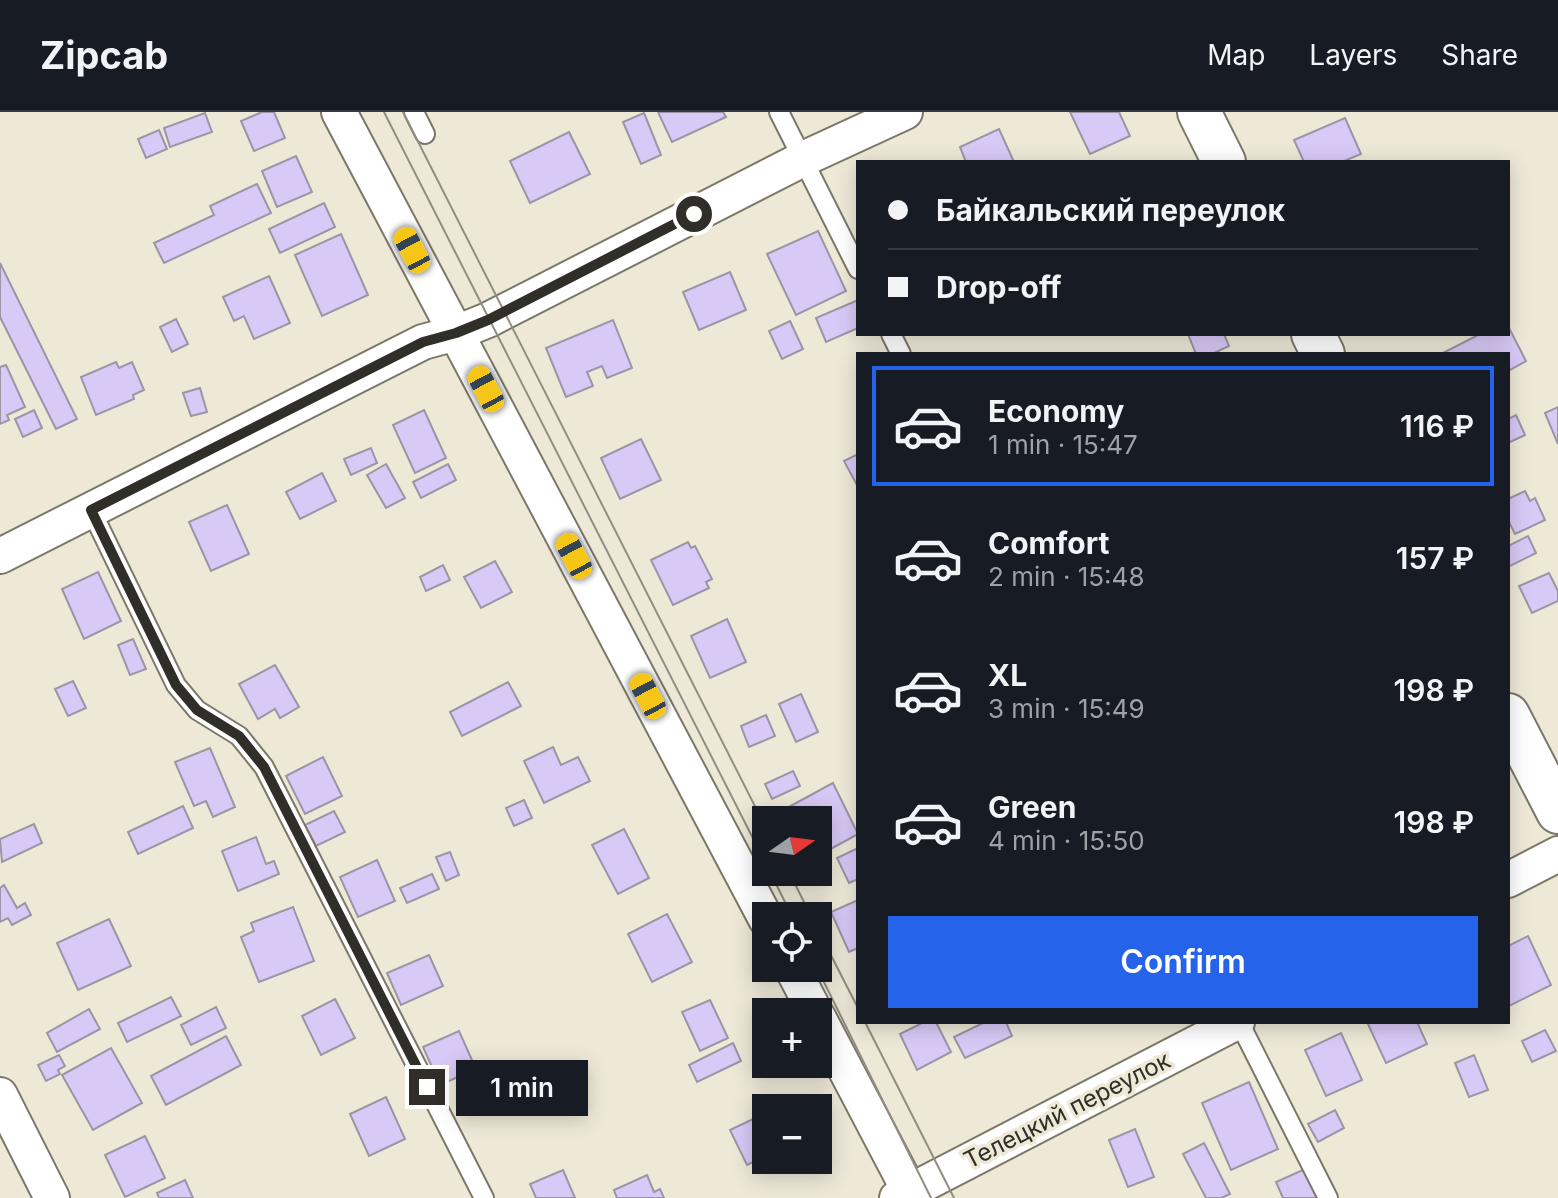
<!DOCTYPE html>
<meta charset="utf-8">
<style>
body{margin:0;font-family:Inter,sans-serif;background:#20242c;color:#f1f3f6;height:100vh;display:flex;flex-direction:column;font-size:30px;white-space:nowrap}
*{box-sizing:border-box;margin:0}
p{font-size:26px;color:#9ea1a6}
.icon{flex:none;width:44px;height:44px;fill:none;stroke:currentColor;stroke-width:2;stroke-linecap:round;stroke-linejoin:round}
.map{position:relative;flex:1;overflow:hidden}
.panel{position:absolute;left:856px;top:240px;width:654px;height:672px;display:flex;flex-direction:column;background:#171b24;border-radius:0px;box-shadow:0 4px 20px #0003}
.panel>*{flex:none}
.hud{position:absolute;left:856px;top:48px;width:654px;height:176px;border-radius:0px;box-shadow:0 4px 20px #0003;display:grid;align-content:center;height:176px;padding:0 32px;background:#171b24}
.needle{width:52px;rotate:76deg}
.tools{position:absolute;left:752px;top:694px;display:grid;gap:16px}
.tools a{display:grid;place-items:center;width:80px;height:80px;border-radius:0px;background:#171b24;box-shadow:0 4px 20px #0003;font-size:40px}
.end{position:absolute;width:36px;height:36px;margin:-18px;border:10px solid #302e28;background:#fff;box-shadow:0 0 0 4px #fff}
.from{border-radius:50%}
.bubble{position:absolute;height:56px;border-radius:0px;background:#171b24;box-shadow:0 4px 20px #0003;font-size:26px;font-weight:600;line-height:56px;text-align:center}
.car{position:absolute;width:24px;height:48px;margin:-24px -12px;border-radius:10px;box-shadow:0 0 6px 2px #0007;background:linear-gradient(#f5c518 24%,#345 0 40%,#f5c518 0 76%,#345 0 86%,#f5c518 0)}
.hud b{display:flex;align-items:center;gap:28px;height:76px;font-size:30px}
.hud b+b{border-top:2px solid #363941}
.hud i{width:20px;height:20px;background:#f1f3f6}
ul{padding:14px 0 0;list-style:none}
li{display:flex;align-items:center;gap:24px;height:120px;margin:0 16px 12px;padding:0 16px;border:4px solid transparent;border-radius:0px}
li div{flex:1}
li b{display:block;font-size:30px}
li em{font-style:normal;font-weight:600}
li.selected{border-color:#2563eb}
li>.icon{width:72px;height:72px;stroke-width:1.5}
.action{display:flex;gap:16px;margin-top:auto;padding:16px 32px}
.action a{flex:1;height:92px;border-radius:0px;background:#2563eb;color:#fff;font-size:32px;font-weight:600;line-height:92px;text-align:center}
header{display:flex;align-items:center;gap:48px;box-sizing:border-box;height:112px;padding:0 40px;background:#171b24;border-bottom:2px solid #363941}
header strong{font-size:38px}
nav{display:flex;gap:44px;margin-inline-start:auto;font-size:28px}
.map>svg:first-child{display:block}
.building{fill:#d9c9f7;stroke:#9b95a5;stroke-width:2}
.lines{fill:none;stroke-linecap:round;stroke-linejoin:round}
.service-casing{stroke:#7c7768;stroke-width:22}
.minor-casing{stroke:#7c7768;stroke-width:38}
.tertiary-casing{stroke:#7c7768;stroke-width:46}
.service{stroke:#fff;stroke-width:18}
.minor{stroke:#fff;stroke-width:34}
.tertiary{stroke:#fff;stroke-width:42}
.tram{stroke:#918e82;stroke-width:2}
.route{stroke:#302e28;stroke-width:10}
.labels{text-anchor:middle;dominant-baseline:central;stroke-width:7;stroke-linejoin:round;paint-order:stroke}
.street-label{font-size:24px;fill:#302e28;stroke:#eee9d7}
</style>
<header>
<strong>Zipcab</strong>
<nav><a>Map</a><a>Layers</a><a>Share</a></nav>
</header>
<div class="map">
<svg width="1558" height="1086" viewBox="0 0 1558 1086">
<rect width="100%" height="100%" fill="#eee9d7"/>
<g class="building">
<polygon points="262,0 274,0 285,26 254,39 241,9"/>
<polygon points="658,0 723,0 726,5 672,30"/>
<polygon points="1070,0 1119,0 1130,24 1090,42"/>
<polygon points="205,1 212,20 170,35 164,16"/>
<polygon points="644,1 661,43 641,52 623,10"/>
<polygon points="1345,6 1361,42 1342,50 1304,50 1294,28"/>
<polygon points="999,17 1014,50 966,50 960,35"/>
<polygon points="159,18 167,37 146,46 138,27"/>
<polygon points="569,20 590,62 530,91 510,49"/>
<polygon points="296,44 312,80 277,95 262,59"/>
<polygon points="257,72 271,101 164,151 154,131 214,103 210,94"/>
<polygon points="324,91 335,115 280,141 269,117"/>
<polygon points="818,119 846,179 796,203 767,142"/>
<polygon points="341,122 368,183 322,204 295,143"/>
<polygon points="0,151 77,307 56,317 0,205"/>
<polygon points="730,160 746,198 699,218 683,180"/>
<polygon points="269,164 290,211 254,227 244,204 234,209 223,185"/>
<polygon points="858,188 858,216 826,230 816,206"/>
<polygon points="176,207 188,232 172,240 160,215"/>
<polygon points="613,208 632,256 607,266 602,254 587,260 593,274 566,285 546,236"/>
<polygon points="790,209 803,237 782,247 769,219"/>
<polygon points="1508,214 1526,249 1508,259 1508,242 1441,242 1480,222 1508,222"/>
<polygon points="1188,222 1224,222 1229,234 1212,242 1196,242"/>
<polygon points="116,250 119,256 132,250 144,278 133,283 134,287 96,303 81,265"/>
<polygon points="6,253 25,295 7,303 9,308 0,312 0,255"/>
<polygon points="200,276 207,300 191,304 183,281"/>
<polygon points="1558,295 1558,332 1545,301"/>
<polygon points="34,298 42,316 23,325 15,307"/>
<polygon points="424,298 446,346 415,361 393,313"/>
<polygon points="1516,303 1525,323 1508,331 1508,307"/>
<polygon points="641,327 661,368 620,387 601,346"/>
<polygon points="371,336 377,351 351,363 344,347"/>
<polygon points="858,342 858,375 844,349"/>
<polygon points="386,352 405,386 386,396 367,363"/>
<polygon points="448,352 456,368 421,386 413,370"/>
<polygon points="322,361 336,389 300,407 286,380"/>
<polygon points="1525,379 1530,389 1535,386 1545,408 1515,422 1508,408 1508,387"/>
<polygon points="227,393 249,442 211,459 189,410"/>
<polygon points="1528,424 1536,441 1508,455 1508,434"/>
<polygon points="688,430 691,436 695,434 712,467 706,470 709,476 673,493 651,448"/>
<polygon points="495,449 512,480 481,496 464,465"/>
<polygon points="443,453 450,468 426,479 420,465"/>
<polygon points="98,460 121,509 84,527 62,477"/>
<polygon points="1549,461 1558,479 1558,489 1532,501 1519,474"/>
<polygon points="727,507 746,550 710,566 691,524"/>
<polygon points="133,527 146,557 130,563 118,533"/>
<polygon points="275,553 299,595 280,606 275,597 258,607 239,572"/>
<polygon points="73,569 86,596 68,604 55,577"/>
<polygon points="508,570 521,594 462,624 450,600"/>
<polygon points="801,582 818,620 796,630 779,592"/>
<polygon points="766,603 775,624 749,635 741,614"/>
<polygon points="553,635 561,653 578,645 590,669 544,691 524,649"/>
<polygon points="210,636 235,695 213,705 206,689 194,694 175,650"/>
<polygon points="323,645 342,684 305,702 286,664"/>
<polygon points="793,659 800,674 772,687 765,672"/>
<polygon points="833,671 858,722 818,744 818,708 791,708 785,697"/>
<polygon points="524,688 532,706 514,714 506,696"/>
<polygon points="183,694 193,716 138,742 128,720"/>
<polygon points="334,699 345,720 316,734 305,713"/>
<polygon points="34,712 42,731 2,750 0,727"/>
<polygon points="624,717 649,766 618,782 592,733"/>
<polygon points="256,725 266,752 274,749 279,762 238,779 222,739"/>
<polygon points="858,736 858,767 849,771 837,746"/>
<polygon points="450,740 459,763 446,769 436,745"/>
<polygon points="377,748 395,789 358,805 340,765"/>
<polygon points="432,762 439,777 407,791 400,776"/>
<polygon points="4,773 17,796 25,791 31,803 12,813 8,806 0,810 0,776"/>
<polygon points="858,788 858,836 849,840 831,800"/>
<polygon points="293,795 314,849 259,870 241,825 254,819 251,811"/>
<polygon points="667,802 692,850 652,870 628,822"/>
<polygon points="109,807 131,854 78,878 57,831"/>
<polygon points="1528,824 1551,873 1509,894 1508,834"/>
<polygon points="429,843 443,874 401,893 387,861"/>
<polygon points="171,885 181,904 127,930 118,911"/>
<polygon points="335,887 355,926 321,943 302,904"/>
<polygon points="710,888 728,926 700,939 682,900"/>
<polygon points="216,895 226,916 191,933 181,913"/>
<polygon points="89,897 100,917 57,940 47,921"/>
<polygon points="924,910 936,910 951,940 917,958 900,922"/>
<polygon points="985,910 1006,910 1012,924 965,946 954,925"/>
<polygon points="1367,910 1417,910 1427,932 1386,951"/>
<polygon points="1545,918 1556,939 1532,950 1522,929"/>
<polygon points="459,919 476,957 440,973 423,935"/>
<polygon points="1341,921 1362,968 1326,984 1305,938"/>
<polygon points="226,924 241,953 166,993 151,964"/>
<polygon points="733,931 741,949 697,970 689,953"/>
<polygon points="111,936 142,991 93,1018 62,963"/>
<polygon points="59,943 65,954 58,958 60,962 46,969 38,953"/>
<polygon points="1474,943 1488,978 1469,985 1455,951"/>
<polygon points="1249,970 1278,1037 1231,1058 1202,991"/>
<polygon points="386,985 405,1027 369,1044 350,1002"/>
<polygon points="1335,998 1344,1016 1318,1030 1308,1012"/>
<polygon points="766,1001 766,1044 747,1053 730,1018"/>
<polygon points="1135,1017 1154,1065 1128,1075 1109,1028"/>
<polygon points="145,1024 165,1066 125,1085 105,1043"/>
<polygon points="1204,1031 1230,1082 1221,1086 1206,1086 1183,1042"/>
<polygon points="1305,1057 1318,1086 1283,1086 1276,1070"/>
<polygon points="563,1058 575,1086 536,1086 530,1072"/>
<polygon points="647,1063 654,1080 660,1077 664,1086 617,1086 614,1078"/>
<polygon points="185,1068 193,1086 159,1086 157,1081"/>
</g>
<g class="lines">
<defs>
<g id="service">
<polyline points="414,0 425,22"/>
<polyline points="779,0 858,157"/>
<polyline points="891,222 901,242"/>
<polyline points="91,398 176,573 197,598 239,624 264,655 484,1086"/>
<polyline points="1239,910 1328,1086"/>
</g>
<g id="minor">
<polyline points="339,0 766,807"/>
<polyline points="0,444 423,230 456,221 488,208 803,47 905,0"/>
<polyline points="1508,768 1558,742"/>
<polyline points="792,856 815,900"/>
<polyline points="818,905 913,1086"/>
<polyline points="0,983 52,1086"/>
<polyline points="897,1086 1237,910"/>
</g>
<g id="tertiary">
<polyline points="1199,0 1224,50"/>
<polyline points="1313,222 1323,242"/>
<polyline points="1508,603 1558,700"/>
</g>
</defs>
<use href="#service" class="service-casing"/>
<use href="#minor" class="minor-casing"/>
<use href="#tertiary" class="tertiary-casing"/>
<use href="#service" class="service"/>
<use href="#minor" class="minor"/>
<use href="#tertiary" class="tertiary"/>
<g class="tram">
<polyline points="384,0 766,752"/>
<polyline points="403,0 766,716"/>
<polyline points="770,760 792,804"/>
<polyline points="789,760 811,804"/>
<polyline points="818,818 858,896"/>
<polyline points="817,856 931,1086"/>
<polyline points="865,910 954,1086"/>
</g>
</g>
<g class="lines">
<polyline class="route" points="427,975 264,655 239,624 197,598 176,573 91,398 423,230 456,221 488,208 694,102"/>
</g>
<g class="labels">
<g class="street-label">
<text transform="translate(1067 998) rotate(-27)">Телецкий переулок</text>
</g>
</g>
</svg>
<div class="tools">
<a><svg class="needle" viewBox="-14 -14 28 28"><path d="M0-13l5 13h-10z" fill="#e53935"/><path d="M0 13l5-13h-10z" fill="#9ea1a6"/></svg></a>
<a><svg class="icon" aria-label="locate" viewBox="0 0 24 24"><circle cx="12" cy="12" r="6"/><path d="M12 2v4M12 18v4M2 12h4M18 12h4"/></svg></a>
<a>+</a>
<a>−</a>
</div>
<i class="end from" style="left:694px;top:102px"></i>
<i class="end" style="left:427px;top:975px"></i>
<div class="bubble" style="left:456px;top:948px;width:132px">1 min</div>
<i class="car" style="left:412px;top:138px;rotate:332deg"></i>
<i class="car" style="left:486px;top:277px;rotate:332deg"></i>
<i class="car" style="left:574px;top:444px;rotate:332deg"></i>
<i class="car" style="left:648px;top:584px;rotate:332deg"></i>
<div class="hud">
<b><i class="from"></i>Байкальский переулок</b>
<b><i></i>Drop-off</b>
</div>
<section class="panel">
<ul>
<li class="selected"><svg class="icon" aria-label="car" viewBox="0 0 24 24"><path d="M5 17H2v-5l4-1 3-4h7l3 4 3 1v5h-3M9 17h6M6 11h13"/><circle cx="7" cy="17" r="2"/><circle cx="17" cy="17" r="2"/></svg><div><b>Economy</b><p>1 min · 15:47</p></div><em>116 ₽</em></li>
<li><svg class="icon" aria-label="car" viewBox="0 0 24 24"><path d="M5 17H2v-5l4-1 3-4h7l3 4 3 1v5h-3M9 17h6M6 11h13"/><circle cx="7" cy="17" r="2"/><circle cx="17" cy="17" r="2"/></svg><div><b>Comfort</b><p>2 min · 15:48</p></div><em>157 ₽</em></li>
<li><svg class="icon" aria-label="car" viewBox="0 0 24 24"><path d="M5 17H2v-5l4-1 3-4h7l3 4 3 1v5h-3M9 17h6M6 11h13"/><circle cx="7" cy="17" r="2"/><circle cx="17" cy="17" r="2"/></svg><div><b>XL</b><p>3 min · 15:49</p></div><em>198 ₽</em></li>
<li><svg class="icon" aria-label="car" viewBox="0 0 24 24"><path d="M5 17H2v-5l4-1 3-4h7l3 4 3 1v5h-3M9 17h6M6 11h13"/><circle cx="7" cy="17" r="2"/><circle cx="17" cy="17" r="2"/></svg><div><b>Green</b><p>4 min · 15:50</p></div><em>198 ₽</em></li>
</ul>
<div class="action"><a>Confirm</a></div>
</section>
</div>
